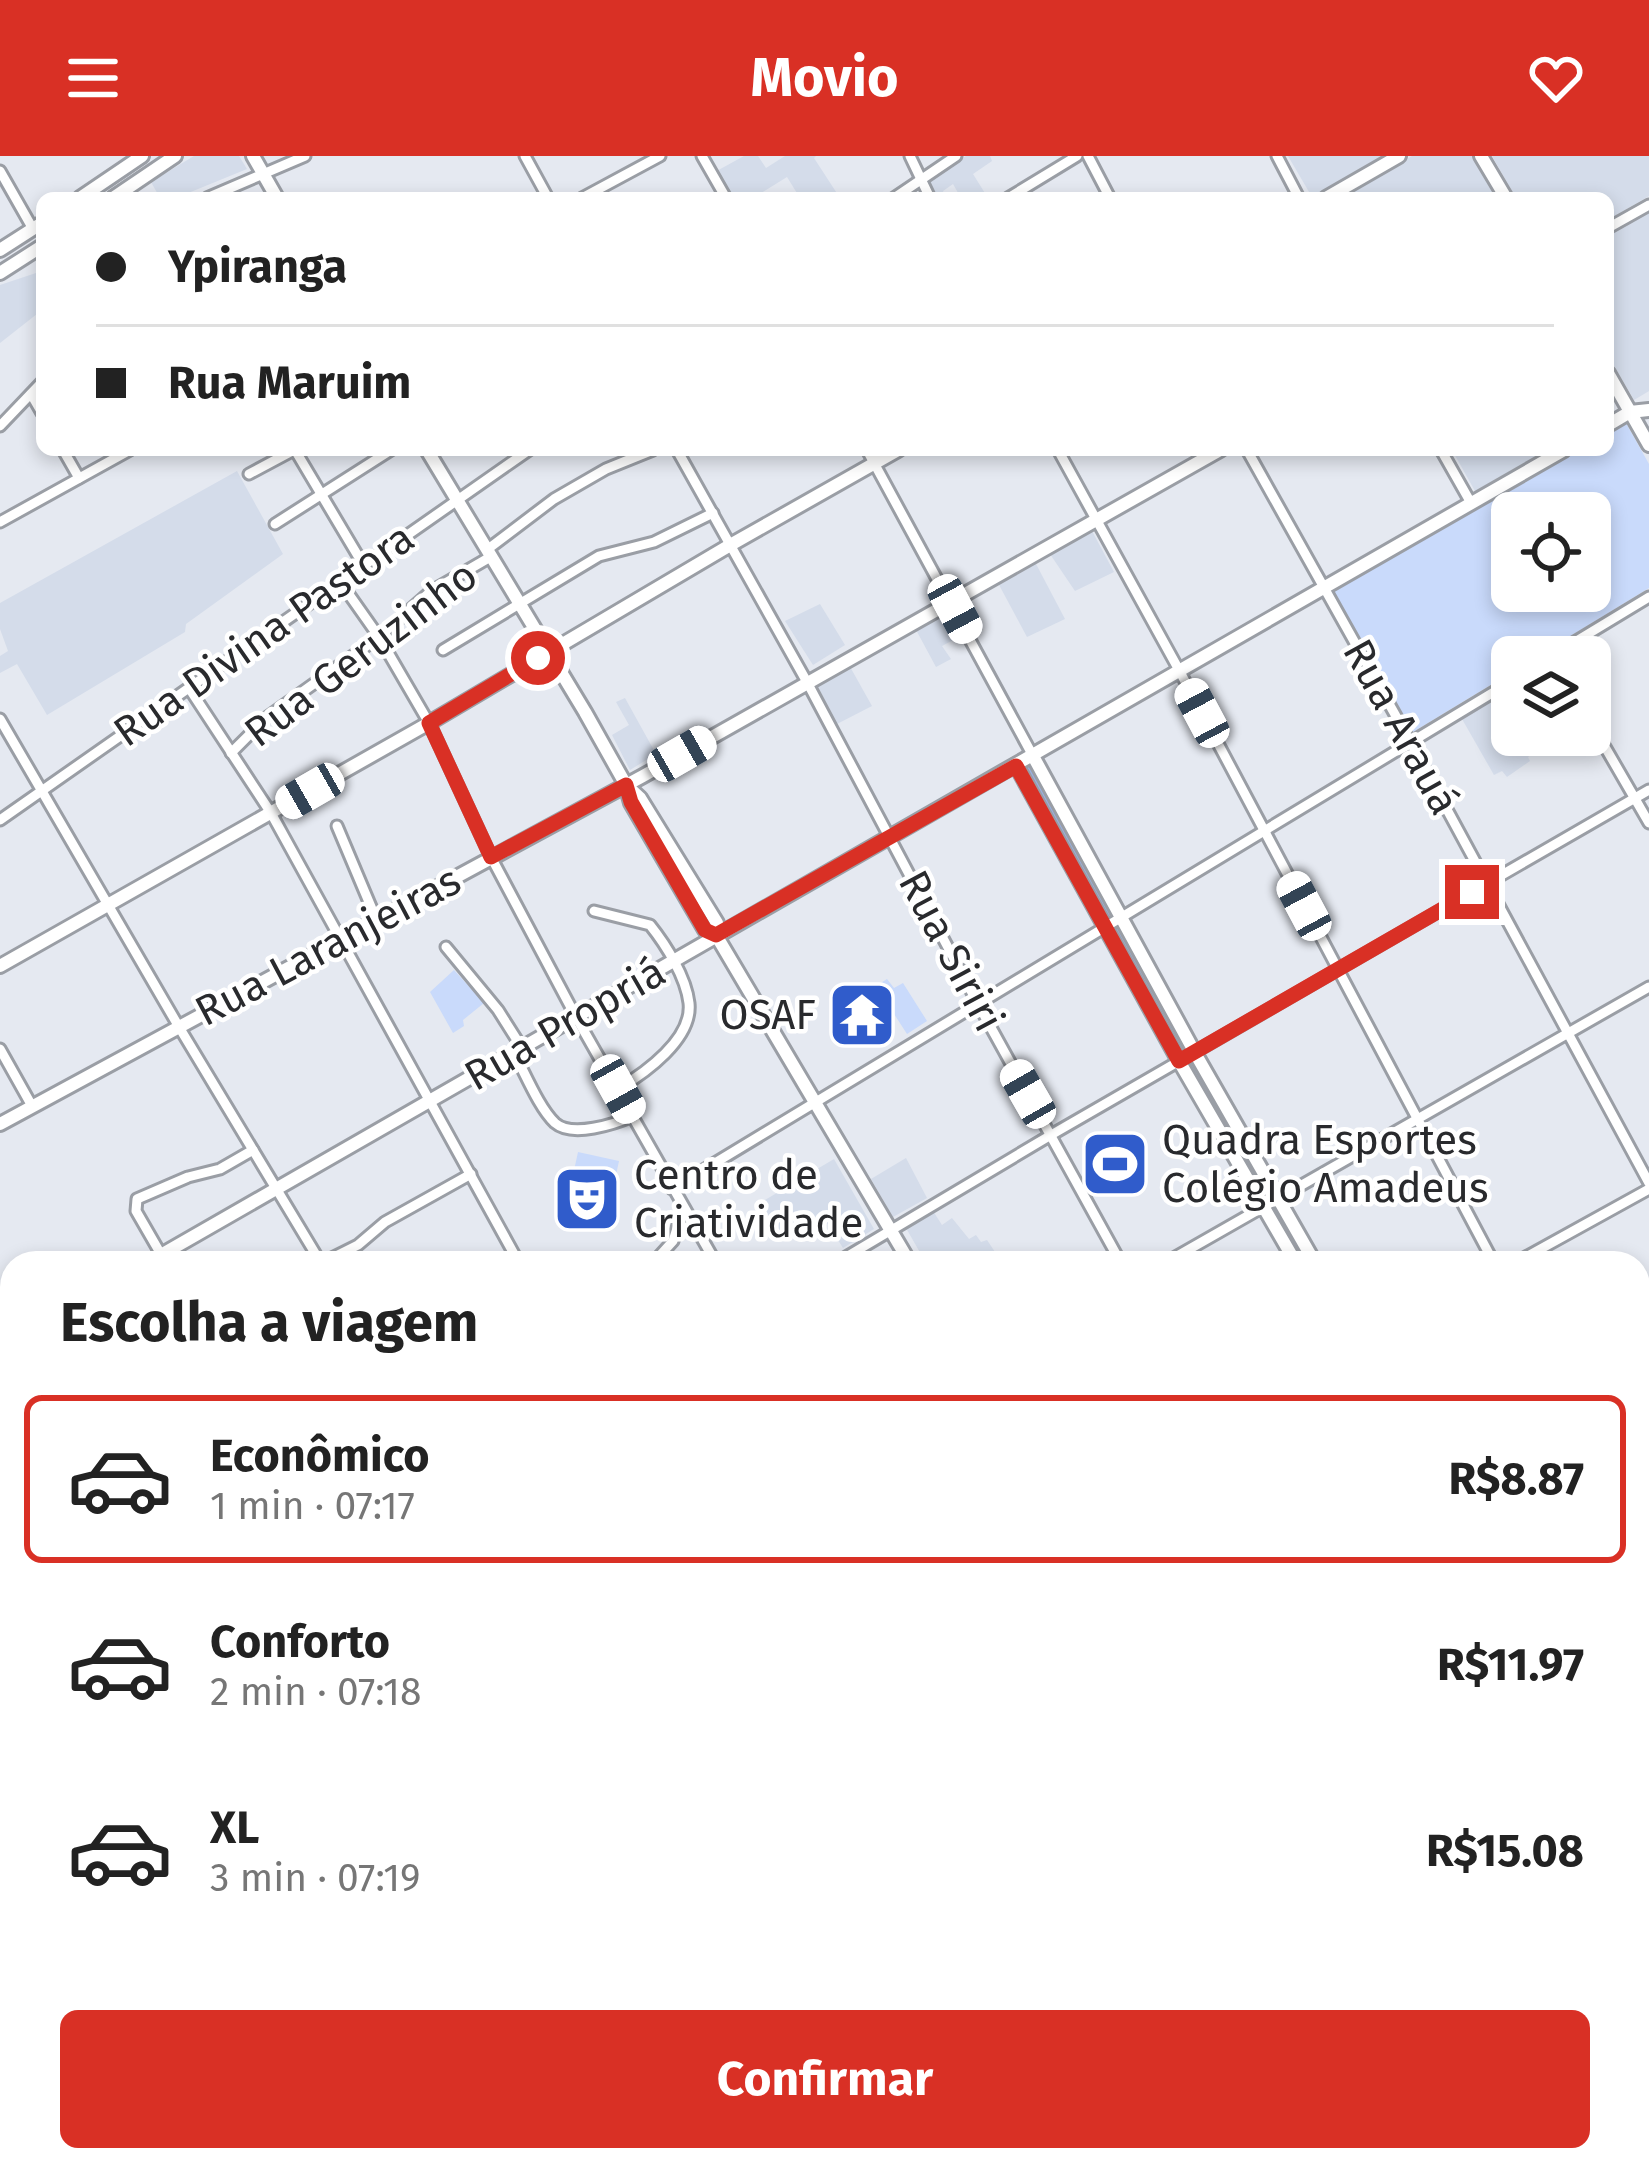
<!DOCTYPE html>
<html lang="pt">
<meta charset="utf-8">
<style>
body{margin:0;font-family:"Fira Sans",sans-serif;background:#f6f6f6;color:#222;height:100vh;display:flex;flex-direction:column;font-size:45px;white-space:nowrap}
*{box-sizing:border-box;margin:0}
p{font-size:39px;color:#767676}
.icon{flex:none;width:66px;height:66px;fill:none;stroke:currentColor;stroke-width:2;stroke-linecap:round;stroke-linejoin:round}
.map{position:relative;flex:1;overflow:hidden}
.drawer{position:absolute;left:0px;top:1095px;width:1650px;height:921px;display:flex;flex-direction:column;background:#fff;border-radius:36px 36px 0 0;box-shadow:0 6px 18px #0003}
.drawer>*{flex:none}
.top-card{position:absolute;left:36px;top:36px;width:1578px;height:264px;border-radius:18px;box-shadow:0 6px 18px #0003;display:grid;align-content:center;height:264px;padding:0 60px;background:#fff}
.buttons{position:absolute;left:1491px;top:336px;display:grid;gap:24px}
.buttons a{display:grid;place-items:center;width:120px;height:120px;border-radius:18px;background:#fff;box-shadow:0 6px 18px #0003;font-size:60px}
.end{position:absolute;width:54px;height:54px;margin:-27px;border:15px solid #d93025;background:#fff;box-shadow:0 0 0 6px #fff}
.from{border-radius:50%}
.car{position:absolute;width:36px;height:72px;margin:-36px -18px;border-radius:15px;box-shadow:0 0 9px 3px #0007;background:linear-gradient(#fff 24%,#345 0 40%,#fff 0 76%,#345 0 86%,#fff 0)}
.top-card b{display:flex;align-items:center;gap:42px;height:114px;font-size:45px}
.top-card b+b{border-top:3px solid #e0e0e0}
.top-card i{width:30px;height:30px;background:#222}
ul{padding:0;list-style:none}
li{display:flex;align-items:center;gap:36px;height:168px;margin:0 24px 18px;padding:0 36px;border:6px solid transparent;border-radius:18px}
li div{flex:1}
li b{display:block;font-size:45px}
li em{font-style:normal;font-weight:700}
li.on{border-color:#d93025}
li>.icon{width:108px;height:108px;stroke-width:1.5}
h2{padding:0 60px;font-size:54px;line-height:144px}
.action{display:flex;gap:24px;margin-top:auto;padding:24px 60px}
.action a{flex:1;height:138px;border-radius:18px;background:#d93025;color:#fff;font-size:48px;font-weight:700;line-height:138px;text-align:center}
header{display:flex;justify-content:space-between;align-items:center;height:156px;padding:0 60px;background:#d93025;color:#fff;font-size:54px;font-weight:700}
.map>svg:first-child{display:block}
.built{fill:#d4dcea}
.green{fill:#c9dafb;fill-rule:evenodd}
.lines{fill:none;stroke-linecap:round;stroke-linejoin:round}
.canal{stroke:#97b0e5;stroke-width:9}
.street-casing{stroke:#9a9ea5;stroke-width:15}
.secondary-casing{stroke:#9a9ea5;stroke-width:18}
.primary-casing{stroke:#7084ab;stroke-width:20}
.street{stroke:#fff;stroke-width:9}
.secondary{stroke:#fff;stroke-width:12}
.primary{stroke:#c1d2f5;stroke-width:14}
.route{stroke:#d93025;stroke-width:15}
.labels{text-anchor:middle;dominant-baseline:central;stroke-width:9;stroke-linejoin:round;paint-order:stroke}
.street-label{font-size:42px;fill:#292a2d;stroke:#fff}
.poi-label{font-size:42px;fill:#292a2d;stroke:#fff;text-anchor:start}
</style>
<header><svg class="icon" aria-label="menu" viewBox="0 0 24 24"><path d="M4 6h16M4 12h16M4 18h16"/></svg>Movio<svg class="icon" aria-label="heart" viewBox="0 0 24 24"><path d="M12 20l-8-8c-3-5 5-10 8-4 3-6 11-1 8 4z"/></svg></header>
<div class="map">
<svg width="1649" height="2014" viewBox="0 0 1649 2014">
<rect width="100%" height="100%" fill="#e5e9f1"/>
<g class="built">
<polygon points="194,0 239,0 247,13 176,42 160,42 151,26"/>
<polygon points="744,0 758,0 766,12 785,0 816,0 814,2 840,42 800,42 787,21 753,42 728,42 713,17"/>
<polygon points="966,0 990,0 992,5 973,18 988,42 961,42 953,28 943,35 946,42 938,42 929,26"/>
<polygon points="1288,0 1382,0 1312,41"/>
<polygon points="1412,0 1472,0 1496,42 1338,42"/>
<polygon points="1492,0 1649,0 1649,40 1608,64 1608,42 1516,42"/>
<polygon points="1649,56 1649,235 1634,244 1608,199 1608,79"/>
<polygon points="42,115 42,154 0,187 0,129"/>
<polygon points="1452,294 1547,294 1475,335"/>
<polygon points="237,315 283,398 186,468 185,476 47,559 17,508 0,517 0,500 8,495 0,473 0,447"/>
<polygon points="1092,375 1114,416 1075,435 1050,398"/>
<polygon points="1035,406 1065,463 1027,481 998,427"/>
<polygon points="820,448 845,489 813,509 785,465"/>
<polygon points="948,454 961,480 942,490 951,503 936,511 915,472"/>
<polygon points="849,509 872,550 837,568 816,527"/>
<polygon points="1501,540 1512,562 1512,579 1521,579 1531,599 1528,601 1530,605 1507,621 1502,615 1494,619 1462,563"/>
<polygon points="625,542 656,598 630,614 612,579 629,569 616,546"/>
<polygon points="906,1002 927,1042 893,1061 871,1023"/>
<polygon points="834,1003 874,1073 843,1092 826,1065 807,1077 803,1068 778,1079 755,1050"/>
<polygon points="933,1055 942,1069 952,1062 969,1083 976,1079 981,1086 987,1084 999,1102 994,1107 926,1107 906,1072"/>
<polygon points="12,1593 12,1759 0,1765 0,1599"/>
</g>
<g class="green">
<path d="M 1626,267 L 1649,308 L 1649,432 L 1536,501 L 1512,501 L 1512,516 L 1413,576 L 1330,433 L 1577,294 L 1608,294 L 1608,277 ZM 1512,357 L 1590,357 L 1590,435 L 1512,435 Z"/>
<polygon points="454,814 484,847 463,864 464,870 453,877 430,836"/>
<polygon points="887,823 894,832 903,827 927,865 907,878 876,830"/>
<polygon points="1136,987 1145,1002 1094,1031 1085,1015"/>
<polygon points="578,996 619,1005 614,1028 573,1019"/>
</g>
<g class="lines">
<g class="canal">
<polyline points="1027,612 1100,741 1173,877 1304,1107"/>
<polyline points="0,1515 12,1528"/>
<polyline points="0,1592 12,1586"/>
<polyline points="1638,1690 1649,1693"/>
</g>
<defs>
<g id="street">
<polyline points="525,0 548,42"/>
<polyline points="702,0 726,42"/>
<polyline points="910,0 930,42"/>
<polyline points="1088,0 1110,42"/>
<polyline points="1277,0 1299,42"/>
<polyline points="0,15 33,73"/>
<polyline points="207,42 305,0"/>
<polyline points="582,42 660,0"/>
<polyline points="894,42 956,0"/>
<polyline points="1008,42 1077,0"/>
<polyline points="1608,72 1649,49"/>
<polyline points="31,238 42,257"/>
<polyline points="0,270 42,226"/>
<polyline points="63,294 79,322"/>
<polyline points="295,294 364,410"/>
<polyline points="677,294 807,526 978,848 1121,1107"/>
<polyline points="867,294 1033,600"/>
<polyline points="1058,294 1179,514 1494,1107"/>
<polyline points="1247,294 1411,587 1649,1027"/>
<polyline points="1441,294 1471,347"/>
<polyline points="249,318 294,294"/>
<polyline points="0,366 130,294"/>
<polyline points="275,368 391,294"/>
<polyline points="488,393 554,343 606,313 653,294"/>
<polyline points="341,427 379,481 429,567 491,701 576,861 716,1107"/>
<polyline points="443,494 599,400 654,386 713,357"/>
<polyline points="1550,501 1649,441"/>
<polyline points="189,532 271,657 519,1107"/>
<polyline points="0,563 179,871 321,1107"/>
<polyline points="1590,565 1649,667"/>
<polyline points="231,597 266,562 379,481 430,436 492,400"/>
<polyline points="0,664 529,294"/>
<polyline points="337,670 377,765"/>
<path d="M 594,755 L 650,769 C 666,789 686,821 689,847 C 693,883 645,917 618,933"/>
<polyline points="446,791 498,854 522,892"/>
<polyline points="0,893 32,950"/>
<path d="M 514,897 C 525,917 539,952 555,967 C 572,982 615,968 633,960"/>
<polyline points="672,1033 1512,525"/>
<polyline points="166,1107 136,1055 137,1043 188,1021 220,1013 253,994"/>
<polyline points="322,1107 358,1089 385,1066 471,1018"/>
<polyline points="653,1107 673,1085 683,1053"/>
<polyline points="836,1107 1051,979 1649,634"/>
<polyline points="1165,1107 1649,831"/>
<polyline points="1515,1107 1649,1033"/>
<polyline points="0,1228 12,1248"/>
<polyline points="1638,1368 1649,1388"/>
<polyline points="0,1428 12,1421"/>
<polyline points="0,1586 12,1579"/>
<polyline points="1638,1652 1649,1645"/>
<polyline points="0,1776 12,1770"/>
<polyline points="1638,1848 1649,1841"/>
<polyline points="1638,1986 1649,2005"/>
<polyline points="0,1994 12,1988"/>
<polyline points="111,2004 114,2014"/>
<polyline points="462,2004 469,2014"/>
<polyline points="645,2004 651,2014"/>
<polyline points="737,2004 742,2014"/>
<polyline points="850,2004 856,2014"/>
<polyline points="1037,2004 1043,2014"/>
<polyline points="1235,2004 1241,2014"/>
<polyline points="287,2014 288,2004"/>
<polyline points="673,2014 690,2004"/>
<polyline points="805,2014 823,2004"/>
<polyline points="1006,2014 1023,2004"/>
<polyline points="1345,2014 1363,2004"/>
</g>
<g id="secondary">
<polyline points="253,0 277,42"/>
<polyline points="1481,0 1506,42"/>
<polyline points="80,42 142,0"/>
<polyline points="113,42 175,0"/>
<polyline points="1326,42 1399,0"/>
<polyline points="0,94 42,67"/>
<polyline points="0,117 42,90"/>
<polyline points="1608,217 1649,289"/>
<polyline points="1608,269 1630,256 1649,254"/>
<polyline points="427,294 585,556 626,629 631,647 705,774 716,779 910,1107"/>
<polyline points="1033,600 1195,897 1315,1107"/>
<polyline points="1016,609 1179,905 1296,1107"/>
<polyline points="626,629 640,642 717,767 716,779"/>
<polyline points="0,810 429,567 732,388 898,294"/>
<polyline points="0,968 643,620 1220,294"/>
<polyline points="147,1107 1564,294"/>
<polyline points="0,1192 12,1185"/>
<polyline points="0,1500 12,1514"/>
<polyline points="0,1529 12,1543"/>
<polyline points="1638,1674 1649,1682"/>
<polyline points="1638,1697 1649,1702"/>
<polyline points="1638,1993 1649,1984"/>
<polyline points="194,2004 196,2014"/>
<polyline points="215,2004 216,2014"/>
<polyline points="1432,2004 1438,2014"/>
<polyline points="1451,2004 1457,2014"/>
<polyline points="1616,2014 1626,2004"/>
</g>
<g id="primary">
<polyline points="1638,1245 1649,1238"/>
<polyline points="339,2014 355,2004"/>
<polyline points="359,2014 376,2004"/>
</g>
</defs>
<use href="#street" class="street-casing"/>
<use href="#secondary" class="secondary-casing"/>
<use href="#primary" class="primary-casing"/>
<use href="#street" class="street"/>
<use href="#secondary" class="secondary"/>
<use href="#primary" class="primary"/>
</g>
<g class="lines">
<polyline class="route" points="538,502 429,567 491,701 626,629 631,646 705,774 716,779 1016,610 1179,905 1472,736"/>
</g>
<defs>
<symbol id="temple-square" viewBox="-11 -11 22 22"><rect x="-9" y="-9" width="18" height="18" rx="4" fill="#305ccb" stroke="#fff"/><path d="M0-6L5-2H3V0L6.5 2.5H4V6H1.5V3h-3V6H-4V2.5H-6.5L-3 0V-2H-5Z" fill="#fff"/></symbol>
<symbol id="stadium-square" viewBox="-11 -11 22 22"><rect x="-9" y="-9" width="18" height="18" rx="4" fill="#305ccb" stroke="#fff"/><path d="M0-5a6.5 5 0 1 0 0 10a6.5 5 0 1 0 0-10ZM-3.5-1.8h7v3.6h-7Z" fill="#fff"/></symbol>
<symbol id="theatre-square" viewBox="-11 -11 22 22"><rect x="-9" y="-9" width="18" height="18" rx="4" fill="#305ccb" stroke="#fff"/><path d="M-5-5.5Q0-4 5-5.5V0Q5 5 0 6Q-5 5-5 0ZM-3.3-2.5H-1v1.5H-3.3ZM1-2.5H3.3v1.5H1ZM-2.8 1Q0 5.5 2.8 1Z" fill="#fff"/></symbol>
</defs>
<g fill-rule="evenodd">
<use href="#temple-square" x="824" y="821" width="76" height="76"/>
<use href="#stadium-square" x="1077" y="970" width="76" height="76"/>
<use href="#theatre-square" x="549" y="1005" width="76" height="76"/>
</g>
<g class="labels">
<g class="street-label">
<text transform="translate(264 479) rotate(-35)">Rua Divina Pastora</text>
<text transform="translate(361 498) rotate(-37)">Rua Geruzinho</text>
<text transform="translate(1401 571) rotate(61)">Rua Arauá</text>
<text transform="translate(328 790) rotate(-28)">Rua Laranjeiras</text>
<text transform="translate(951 795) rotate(62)">Rua Siriri</text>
<text transform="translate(565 868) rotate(-30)">Rua Propriá</text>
</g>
<g class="poi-label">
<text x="816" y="859" text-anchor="end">OSAF</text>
<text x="1162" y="984">Quadra Esportes<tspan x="1162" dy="48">Colégio Amadeus</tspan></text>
<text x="634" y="1019">Centro de<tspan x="634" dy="48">Criatividade</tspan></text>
</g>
</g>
</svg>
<div class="buttons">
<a><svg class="icon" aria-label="locate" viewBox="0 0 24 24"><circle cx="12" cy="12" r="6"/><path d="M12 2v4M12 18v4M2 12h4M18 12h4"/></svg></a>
<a><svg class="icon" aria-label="layers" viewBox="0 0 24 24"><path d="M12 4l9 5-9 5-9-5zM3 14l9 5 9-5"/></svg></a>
</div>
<i class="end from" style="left:538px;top:502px"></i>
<i class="end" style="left:1472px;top:736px"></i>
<i class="car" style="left:955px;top:453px;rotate:152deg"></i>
<i class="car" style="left:1202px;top:557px;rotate:332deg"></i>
<i class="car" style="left:682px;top:598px;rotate:60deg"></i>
<i class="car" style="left:310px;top:635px;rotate:240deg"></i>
<i class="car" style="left:1304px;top:750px;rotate:332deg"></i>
<i class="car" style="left:618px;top:933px;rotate:151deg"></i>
<i class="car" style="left:1028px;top:938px;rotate:330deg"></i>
<div class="top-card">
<b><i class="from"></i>Ypiranga</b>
<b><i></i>Rua Maruim</b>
</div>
<section class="drawer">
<h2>Escolha a viagem</h2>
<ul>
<li class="on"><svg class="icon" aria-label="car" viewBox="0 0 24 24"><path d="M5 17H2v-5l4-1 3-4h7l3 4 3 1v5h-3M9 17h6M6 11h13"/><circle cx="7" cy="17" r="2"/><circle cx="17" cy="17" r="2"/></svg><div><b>Econômico</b><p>1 min · 07:17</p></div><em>R$8.87</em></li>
<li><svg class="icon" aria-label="car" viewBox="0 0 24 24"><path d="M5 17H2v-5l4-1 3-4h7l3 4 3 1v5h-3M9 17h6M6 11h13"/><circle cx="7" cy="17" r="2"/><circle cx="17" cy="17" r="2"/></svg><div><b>Conforto</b><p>2 min · 07:18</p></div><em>R$11.97</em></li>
<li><svg class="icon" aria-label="car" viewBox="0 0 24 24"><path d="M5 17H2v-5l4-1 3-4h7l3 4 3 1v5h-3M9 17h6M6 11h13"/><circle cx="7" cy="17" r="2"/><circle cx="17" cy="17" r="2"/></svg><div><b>XL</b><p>3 min · 07:19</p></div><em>R$15.08</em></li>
</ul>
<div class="action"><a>Confirmar</a></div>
</section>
</div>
